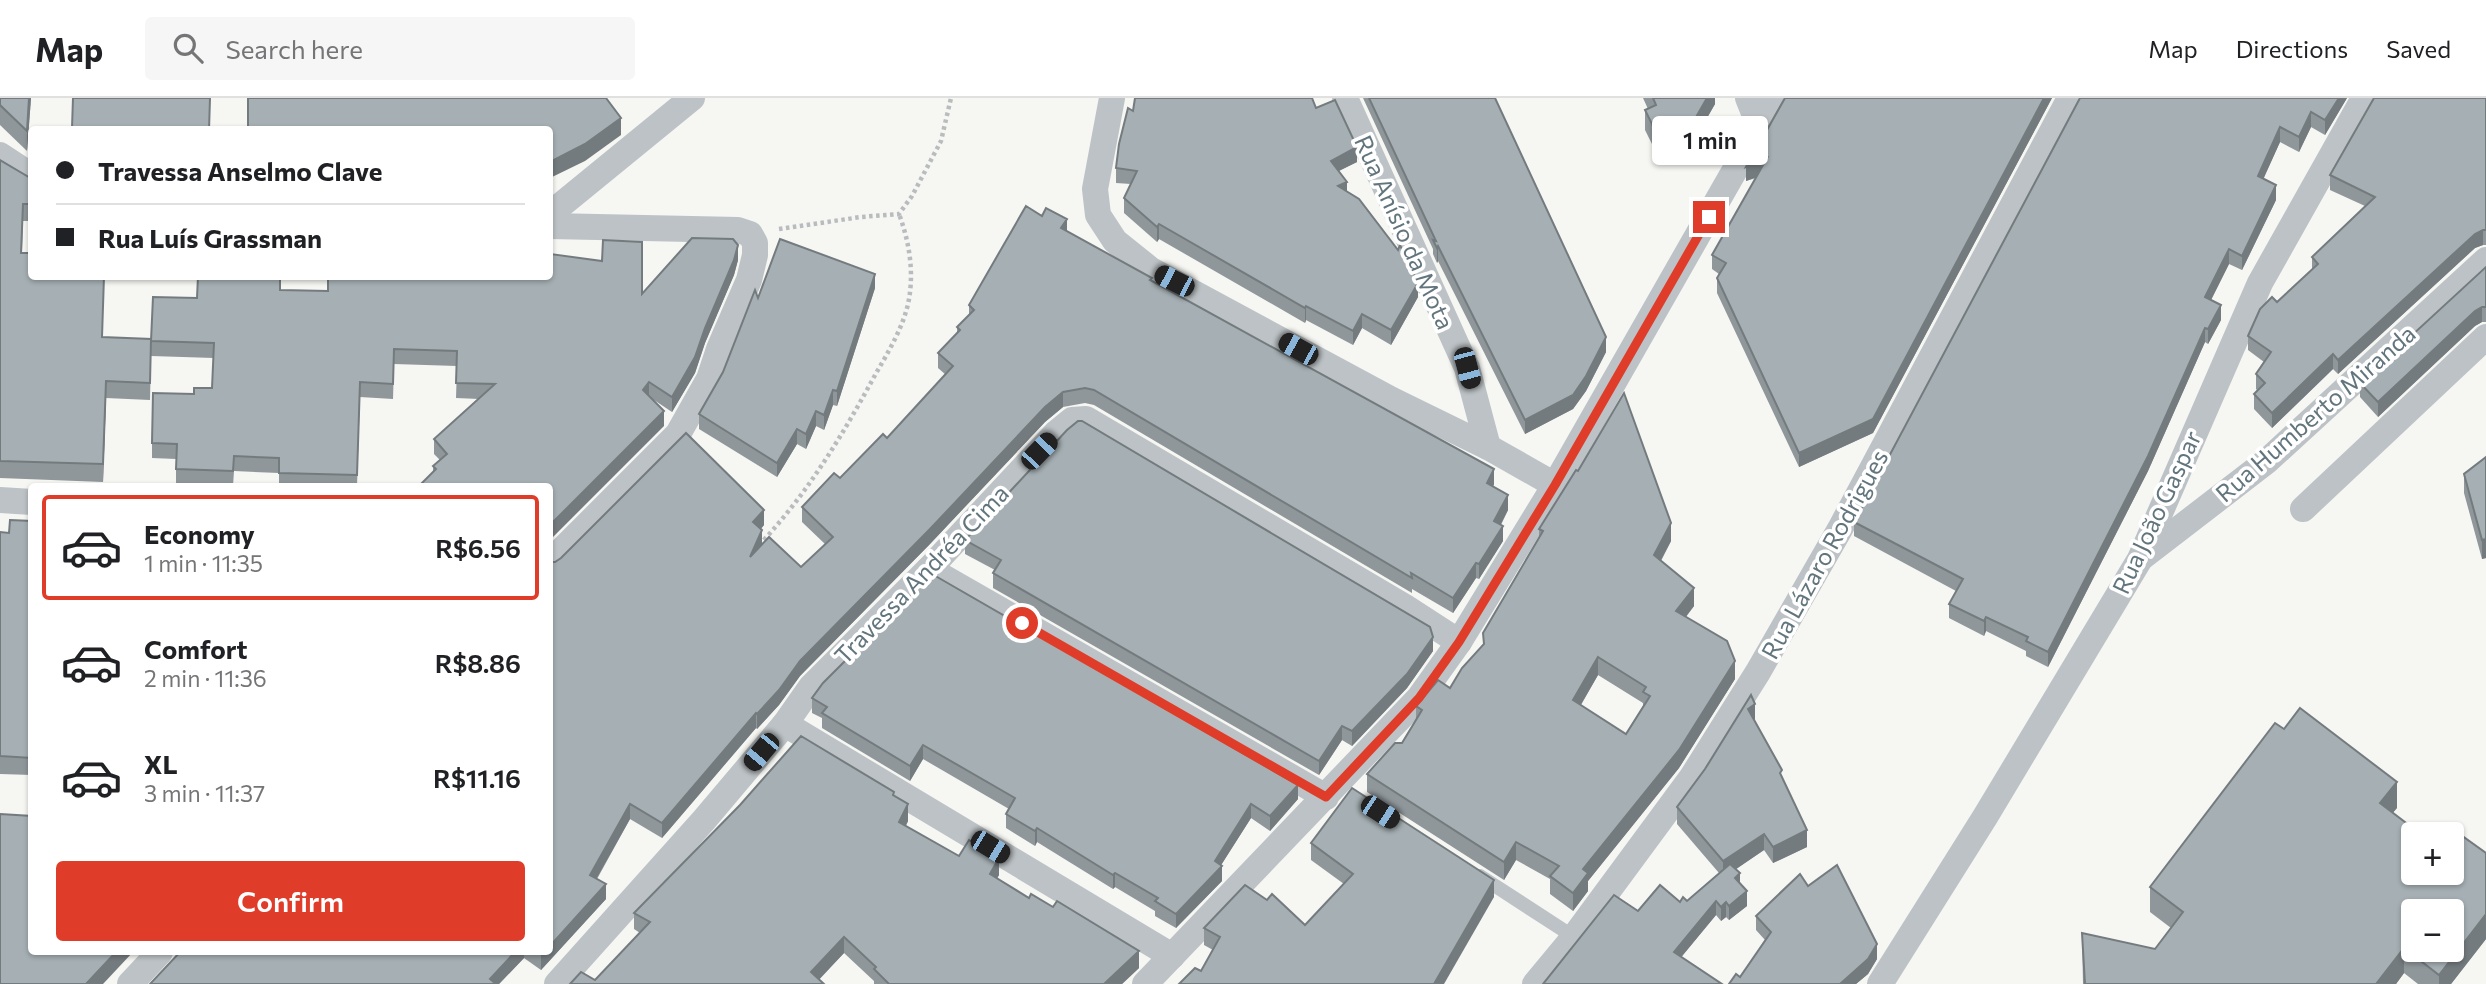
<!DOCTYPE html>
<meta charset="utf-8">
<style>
body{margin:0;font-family:Commissioner,sans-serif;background:#f6f6f6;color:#202124;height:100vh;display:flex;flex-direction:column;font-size:26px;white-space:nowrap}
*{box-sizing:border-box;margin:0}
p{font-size:23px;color:#757577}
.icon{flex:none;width:38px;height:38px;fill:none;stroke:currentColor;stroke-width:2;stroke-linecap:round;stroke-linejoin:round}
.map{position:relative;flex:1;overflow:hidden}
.panel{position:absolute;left:28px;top:385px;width:525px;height:472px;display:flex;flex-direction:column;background:#fff;border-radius:7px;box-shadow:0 2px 5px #0004}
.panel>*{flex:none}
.hud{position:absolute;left:28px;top:28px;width:525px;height:154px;border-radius:7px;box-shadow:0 2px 5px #0004;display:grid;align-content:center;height:154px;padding:0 28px;background:#fff}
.tools{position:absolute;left:2401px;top:724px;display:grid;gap:14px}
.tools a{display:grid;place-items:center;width:63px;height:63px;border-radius:7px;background:#fff;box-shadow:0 2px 5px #0004;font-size:35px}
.end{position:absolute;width:32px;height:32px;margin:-16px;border:9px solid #df3d2a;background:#fff;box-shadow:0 0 0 4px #fff}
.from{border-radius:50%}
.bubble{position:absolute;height:49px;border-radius:7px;background:#fff;box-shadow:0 2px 5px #0004;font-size:23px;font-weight:600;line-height:49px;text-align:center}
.car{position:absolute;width:21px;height:42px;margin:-21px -10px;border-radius:9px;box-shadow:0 0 5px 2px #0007;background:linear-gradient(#222 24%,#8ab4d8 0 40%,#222 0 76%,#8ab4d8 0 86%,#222 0)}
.hud b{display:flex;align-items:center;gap:24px;height:66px;font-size:26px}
.hud b+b{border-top:2px solid #e0e0e0}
.hud i{width:18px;height:18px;background:#202124}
ul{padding:12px 0 0;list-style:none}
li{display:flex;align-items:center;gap:21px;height:105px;margin:0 14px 10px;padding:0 14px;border:4px solid transparent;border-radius:7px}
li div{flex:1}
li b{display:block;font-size:26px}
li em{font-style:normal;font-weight:600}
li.on{border-color:#df3d2a}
li>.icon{width:63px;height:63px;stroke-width:1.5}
.button{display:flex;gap:14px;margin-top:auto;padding:14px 28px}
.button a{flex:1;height:80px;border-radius:7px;background:#df3d2a;color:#fff;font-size:28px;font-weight:600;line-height:80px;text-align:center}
header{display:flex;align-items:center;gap:42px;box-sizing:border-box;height:98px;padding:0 35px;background:#fff;border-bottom:2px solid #e0e0e0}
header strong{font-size:33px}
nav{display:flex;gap:38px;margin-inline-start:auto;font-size:24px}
.search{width:490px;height:63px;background:#f6f6f6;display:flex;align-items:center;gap:18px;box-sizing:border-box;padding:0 24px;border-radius:7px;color:#757577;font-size:26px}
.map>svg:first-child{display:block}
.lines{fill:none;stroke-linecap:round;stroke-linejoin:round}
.path{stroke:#b9bcbe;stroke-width:4.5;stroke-dasharray:3.5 3.5;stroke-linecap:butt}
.lane{stroke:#bcc2c5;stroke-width:14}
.street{stroke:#bcc2c5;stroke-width:26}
.wall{fill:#8f979b;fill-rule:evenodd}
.shaded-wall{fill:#747b7e}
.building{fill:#a6b0b4;stroke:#747b7e;stroke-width:2;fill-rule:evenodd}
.route{stroke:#df3d2a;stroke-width:9}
.labels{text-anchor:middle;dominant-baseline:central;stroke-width:7;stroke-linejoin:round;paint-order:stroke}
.street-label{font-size:24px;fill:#62757d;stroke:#fff}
</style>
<header>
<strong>Map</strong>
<div class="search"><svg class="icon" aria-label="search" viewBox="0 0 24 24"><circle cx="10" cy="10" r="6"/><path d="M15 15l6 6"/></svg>Search here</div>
<nav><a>Map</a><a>Directions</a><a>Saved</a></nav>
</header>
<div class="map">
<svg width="2486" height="886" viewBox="0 0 2486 886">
<rect width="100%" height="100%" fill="#f6f6f3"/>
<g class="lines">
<g class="path">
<polyline points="779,131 861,119 899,116 912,98 941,43 951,0"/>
<path d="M 759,447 C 806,398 842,338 874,279 C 888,254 904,229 909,201 C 914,172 909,143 899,116"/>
</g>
<polyline class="lane" points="1480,778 1574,839"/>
<g class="street">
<polyline points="1112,0 1095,91 1098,117 1115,143 1151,172 1392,302 1488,349 1555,387"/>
<polyline points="1345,0 1467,270 1488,349"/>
<polyline points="1748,0 1760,30"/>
<polyline points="0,57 32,78"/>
<polyline points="550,116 692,0"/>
<polyline points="550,128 738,132 750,136 755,145 755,157 749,182 719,251 709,281 678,336 550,464"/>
<polyline points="0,402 32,404"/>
<polyline points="2303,411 2486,239"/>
<polyline points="2141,460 2267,363 2486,162"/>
<polyline points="929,471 1326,699"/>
<polyline points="785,626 1172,858"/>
<polyline points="130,886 160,854"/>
<polyline points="557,886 704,722 785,626 811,589 929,471 1056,335 1072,322 1086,321 1405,509 1459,544"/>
<polyline points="1145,886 1419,600 1459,544 1555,387 1776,0"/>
<polyline points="1535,886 1574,839 1692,679 1758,574 1840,431 2070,0"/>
<polyline points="1880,886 1985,719 2140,461 2260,185 2364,0"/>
</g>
</g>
<g class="wall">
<polygon points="0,0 31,0 27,53 0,27"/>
<polygon points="1363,0 1495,0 1606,254 1586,293 1573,311 1525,336 1438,163 1437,165 1433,156 1433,151"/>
<polygon points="1643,0 1715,0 1715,6 1680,67 1656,54 1645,32 1645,12 1648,11"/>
<polygon points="1785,0 2052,0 1873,335 1799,369 1717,195 1717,180 1719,176 1712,171 1712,157 1756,80 1746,83"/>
<polygon points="2080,0 2347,0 2325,37 2311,29 2299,54 2280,44 2263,81 2276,102 2242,172 2229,166 2211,202 2221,222 2208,246 2205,244 2148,373 2048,569 2026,558 2026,553 1986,533 1984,538 1949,520 1949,506 1956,493 1854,438 1854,424"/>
<polygon points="2486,0 2486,147 2483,147 2475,150 2338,276 2333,271 2272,330 2254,311 2254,296 2257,292 2256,291 2256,276 2264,264 2248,252 2248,238 2277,204 2312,172 2312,159 2365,108 2330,92 2330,77"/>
<polygon points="1316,10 1357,64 1338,73 1347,93 1418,199 1391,247 1362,230 1353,247 1306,222 1305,225 1159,141 1157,144 1124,115 1124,100 1131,86 1116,85 1116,70 1133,13"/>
<polygon points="0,62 32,81 32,123 23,123 22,155 102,239 151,241 197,200 280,192 328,193 550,156 642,196 738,162 734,177 705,245 695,275 672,314 654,302 664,328 433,374 433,368 440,362 434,356 434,341 479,301 456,300 457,268 394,266 393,301 360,299 357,388 279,388 279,375 234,373 233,388 176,386 176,361 152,360 152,345 194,296 212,290 214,260 151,258 150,302 106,300 103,384 0,380"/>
<polygon points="1067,133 1494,386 1493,389 1508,412 1501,427 1503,443 1479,481 1476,480 1453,515 1412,491 1412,495 1094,307 1085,305 1063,309 1045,324 930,446 800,578 779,607 757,631 756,630 662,740 630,721 597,781 606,801 541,872 524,860 499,886 150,886 180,854 550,854 555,464 764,427 761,431 762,446 801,469 825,446 802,424 802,409 840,380 887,340 946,277 938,270 938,255 957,235 957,229 969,217 969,207"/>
<polygon points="2486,169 2486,224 2482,224 2475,228 2378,319 2360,299 2360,285"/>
<polygon points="875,190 837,308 833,307 824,332 816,328 806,351 797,346 777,379 699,331 699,316 723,274 758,200"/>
<polygon points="2486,359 2486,460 2482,461 2464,395 2464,376"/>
<polygon points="32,423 32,677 0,676 0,434 9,435"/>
<path d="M 1539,431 L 1671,443 L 1661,463 L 1694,508 L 1686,519 L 1735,581 L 1679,670 L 1588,783 L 1588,793 L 1573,813 L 1550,796 L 1550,781 L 1516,762 L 1504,782 L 1367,694 L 1367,676 L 1402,645 L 1416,622 L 1416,608 L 1450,590 L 1483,547 L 1483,535 L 1539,440 ZM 1598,577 L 1643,605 L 1643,608 L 1626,636 L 1581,607 Z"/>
<polygon points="965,442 1433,553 1407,590 1352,648 1342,642 1319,677 993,490 993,475 995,472 965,456"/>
<polygon points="1751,597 1755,622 1754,623 1782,680 1807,749 1773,765 1764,752 1736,771 1747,808 1729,822 1726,819 1721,823 1716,817 1681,859 1543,886 1638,813 1687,803 1719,775 1677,726 1677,709 1705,671"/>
<polygon points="812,600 1298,701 1270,733 1251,720 1221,767 1222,783 1176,830 1155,818 1155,813 1115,789 1113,791 1037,744 1035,748 1006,730 1006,716 1009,711 923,661 910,683 822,630 822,620 812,615"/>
<polygon points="894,698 908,723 906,728 959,758 999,777 997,780 1139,870 1122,886 874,886 874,883 844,855 819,881 595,882 640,835 634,831 634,815"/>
<polygon points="2397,710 2393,714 2413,775 2486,755 2486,841 2451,886 2418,886 2404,875 2396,886 2083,886 2082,835 2155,851 2171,830 2150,814 2150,789"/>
<polygon points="1311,745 1494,799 1201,873 1213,852 1204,847 1204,830 1305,827 1344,786 1311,762"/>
<polygon points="1808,788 1877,861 1868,876 1856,886 1729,886 1740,879 1765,842 1756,832 1756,818"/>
</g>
<g class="shaded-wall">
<polygon points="29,0 31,0 27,53 27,33"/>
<polygon points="1707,0 1715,0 1715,6 1680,67 1680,47"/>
<polygon points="2044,0 2052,0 1873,335 1799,369 1799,355"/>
<polygon points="2339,0 2347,0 2325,37 2325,22"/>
<polygon points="2311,14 2311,29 2299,54 2299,39"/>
<polygon points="621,20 621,37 585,63 550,80 550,64"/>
<polygon points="2280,29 2280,44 2258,93 2258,78"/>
<polygon points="1357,49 1357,64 1331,77 1331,63"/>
<polygon points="1767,60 1767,75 1746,83 1746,69"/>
<polygon points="1347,84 1347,99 1338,88"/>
<polygon points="2276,87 2276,102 2242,172 2242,158"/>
<polygon points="1067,121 1067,136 1061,130"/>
<polygon points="1159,126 1159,141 1157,144 1157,129"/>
<polygon points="2483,132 2483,147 2475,150 2338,276 2338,262 2475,136"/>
<polygon points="738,147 738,162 734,177 705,245 695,275 672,314 672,299 705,230"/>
<polygon points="1438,148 1438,163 1437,165 1437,150"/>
<polygon points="2229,151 2229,166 2205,214 2205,199"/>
<polygon points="875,176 875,190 837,308 837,293"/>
<polygon points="1418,185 1418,199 1391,247 1391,232"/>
<polygon points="2221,207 2221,222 2208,246 2208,231"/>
<polygon points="1306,208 1306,222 1305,225 1305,210"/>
<polygon points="2482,209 2482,224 2475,228 2378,319 2378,304 2475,213"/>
<polygon points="1362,216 1362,230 1353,247 1353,233"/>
<polygon points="2205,230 2205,244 2148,373 2048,569 2048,554"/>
<polygon points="1606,239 1606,254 1586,293 1573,311 1525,336 1525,322"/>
<polygon points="2333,256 2333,271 2272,330 2272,315"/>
<polygon points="106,283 106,300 103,384 103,366"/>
<polygon points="649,284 649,299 643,292"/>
<polygon points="833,292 833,307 824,332 824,317"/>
<polygon points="1063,294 1063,309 1045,324 930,446 800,578 779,607 757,631 757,616 800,563 1045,309"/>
<polygon points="664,313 664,328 550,442 550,427"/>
<polygon points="816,313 816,328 806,351 806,336"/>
<polygon points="797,331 797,346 777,379 777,365"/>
<polygon points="1494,371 1494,386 1487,401 1487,385"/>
<polygon points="1508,397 1508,412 1494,439 1494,423"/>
<polygon points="764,412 764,427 753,439 753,424"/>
<polygon points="1671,425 1671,443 1654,475 1654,457"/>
<polygon points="1503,428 1503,443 1479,481 1479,466"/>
<polygon points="762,432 762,448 750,459"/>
<polygon points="2486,441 2486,460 2482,461 2482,442"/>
<polygon points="1476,465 1476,480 1453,515 1453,500"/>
<polygon points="1694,490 1694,508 1676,531 1676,513"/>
<polygon points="1986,519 1986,533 1984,538 1984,523"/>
<polygon points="1433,539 1433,553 1407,590 1352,648 1352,633"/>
<polygon points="1598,559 1598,577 1573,620 1573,602"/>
<polygon points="1735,563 1735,581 1679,670 1588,783 1588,793 1573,813 1573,795 1583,771"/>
<polygon points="1755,606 1755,622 1748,628 1748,611"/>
<polygon points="756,615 756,630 662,740 662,725"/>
<polygon points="1342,628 1342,642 1319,677 1319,663"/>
<polygon points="923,647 923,661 910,683 910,668"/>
<polygon points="2397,684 2397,710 2380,730 2380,705"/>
<polygon points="1298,687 1298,701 1270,733 1270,718"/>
<polygon points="630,706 630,721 590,792 590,777"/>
<polygon points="908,706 908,723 899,740 899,724"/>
<polygon points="1251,706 1251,720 1218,772 1222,768 1222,783 1176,830 1176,816 1215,763"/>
<polygon points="1037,730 1037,744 1035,748 1035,733"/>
<polygon points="1807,732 1807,749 1773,765 1773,749"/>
<polygon points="1764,736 1764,752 1723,780 1723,763"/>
<polygon points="1516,744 1516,762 1504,782 1504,764"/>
<polygon points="999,760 999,777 990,793 990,776"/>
<polygon points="1115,775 1115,789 1113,791 1113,777"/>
<polygon points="1740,775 1740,790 1735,780"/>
<polygon points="1494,782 1494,799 1444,886 1434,886"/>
<polygon points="606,786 606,801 541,872 541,857 544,854 550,854 550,848"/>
<polygon points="1747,793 1747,808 1729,822 1729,808"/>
<polygon points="1716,803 1716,817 1674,868 1674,854"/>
<polygon points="1726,804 1726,819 1721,823 1721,809"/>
<polygon points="2486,816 2486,841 2451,886 2439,886 2439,877"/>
<polygon points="844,839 844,855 815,886 811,874"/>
<polygon points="1877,846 1877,861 1868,876 1856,886 1840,886"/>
<polygon points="2404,850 2404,875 2396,886 2376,886"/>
<polygon points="1139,853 1139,870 1122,886 1104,886"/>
<polygon points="116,854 133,854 103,886 86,886"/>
<polygon points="515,854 524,854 524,860 499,886 490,886 490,881"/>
</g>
<g class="building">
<polygon points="0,0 29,0 27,33 0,7"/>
<polygon points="73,0 210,0 209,32 83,32 72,30"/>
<polygon points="248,0 606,0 621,20 585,46 550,64 550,32 248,32"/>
<polygon points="1135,0 1312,0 1316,10 1335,2 1357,49 1331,63 1347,84 1338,88 1359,101 1398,152 1400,147 1418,185 1391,232 1362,216 1353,233 1306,208 1305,210 1159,126 1157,129 1124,100 1137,73 1116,70 1119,46 1128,10 1133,13"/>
<polygon points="1369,0 1495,0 1606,239 1586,278 1573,297 1525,322 1438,148 1437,150 1433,142 1436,143"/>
<polygon points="1653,0 1707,0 1680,47 1656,34 1645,12 1656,7"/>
<polygon points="1785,0 2044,0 1873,321 1799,355 1717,180 1726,165 1712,157 1767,60 1746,69"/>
<polygon points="2080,0 2339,0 2325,22 2311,14 2299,39 2280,29 2258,78 2276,87 2242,158 2229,151 2205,199 2221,207 2208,231 2205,230 2148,358 2048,554 2026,543 2028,539 1986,519 1984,523 1949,506 1963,481 1854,424"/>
<polygon points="2374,0 2486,0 2486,132 2483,132 2475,136 2338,262 2333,256 2272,315 2254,296 2265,285 2256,276 2271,254 2248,238 2260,211 2272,199 2277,204 2318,166 2312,159 2375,99 2330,77"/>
<polygon points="0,62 32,81 32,106 23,106 21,155 32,155 32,178 104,178 102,239 151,241 150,285 106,283 103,366 0,363"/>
<polygon points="1026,108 1042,118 1046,110 1067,121 1061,130 1152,180 1150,182 1494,371 1487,385 1508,397 1494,423 1503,428 1479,466 1476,465 1453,500 1411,475 1412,480 1094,292 1085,290 1063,294 1045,309 930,431 800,563 779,592 757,616 756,615 662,725 630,706 590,777 606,786 550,848 550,464 555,464 561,460 686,335 764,412 753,424 762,432 750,459 769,439 801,469 833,439 802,409 834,375 840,380 883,336 887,340 953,268 938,255 960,232 957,229 974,212 969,207"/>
<polygon points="550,139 550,156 602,163 603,142 642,144 642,196 692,140 733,141 738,147 734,162 705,230 695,259 672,299 649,284 643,292 664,313 550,427 550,388 419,388 436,371 433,368 447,356 434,341 495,286 456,285 457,253 394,251 393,286 360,284 357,377 279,375 279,360 234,358 233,373 176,371 177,346 152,345 153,295 194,296 194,290 212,290 214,245 151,243 153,199 197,200 198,178 280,178 280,192 328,193 328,178 550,178"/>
<polygon points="780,141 875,176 837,293 833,292 824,317 816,313 806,336 797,331 777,365 699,316 723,274 755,192 758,200"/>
<polygon points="2486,169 2486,209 2482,209 2475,213 2378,304 2360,285"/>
<path d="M 1624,295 L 1671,425 L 1654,457 L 1694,490 L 1676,513 L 1727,543 L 1735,563 L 1679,652 L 1583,771 L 1588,775 L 1573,795 L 1550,778 L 1559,768 L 1516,744 L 1504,764 L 1367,676 L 1395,645 L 1402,645 L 1422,612 L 1416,608 L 1438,582 L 1450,590 L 1462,570 L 1484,546 L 1483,535 L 1543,433 L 1539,431 L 1576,372 L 1578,373 ZM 1598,559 L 1646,589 L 1643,594 L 1650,598 L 1626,636 L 1573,602 Z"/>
<polygon points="1078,323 1082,323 1430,529 1433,539 1407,576 1352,633 1342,628 1319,663 993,475 1001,462 965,442 1067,332"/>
<polygon points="2486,359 2486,441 2482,442 2464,376"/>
<polygon points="10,422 32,423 32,660 0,658 0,434 9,435"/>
<polygon points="932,476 1298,687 1270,718 1251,706 1215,763 1222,768 1176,816 1155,803 1158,800 1115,775 1113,777 1037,730 1035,733 1006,716 1015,700 923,647 910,668 822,615 827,609 812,600 823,585"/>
<polygon points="1751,597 1755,606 1748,611 1782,672 1780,675 1807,732 1773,749 1764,736 1723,763 1677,709 1705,671"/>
<path d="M 2300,610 L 2397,684 L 2380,705 L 2422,737 L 2413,737 L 2413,775 L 2452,775 L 2452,743 L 2458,735 L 2486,755 L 2486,816 L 2439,877 L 2404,850 L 2376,886 L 2085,886 L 2082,835 L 2155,851 L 2183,814 L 2150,789 L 2275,625 L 2284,631 ZM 2413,814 L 2452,814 L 2452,852 L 2413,852 Z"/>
<polygon points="801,638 894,694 893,697 908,706 899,724 959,758 969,742 999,760 990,776 1029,800 1031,796 1053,809 1057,803 1139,853 1104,886 889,886 874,871 876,869 844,839 811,874 824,886 570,886 581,874 595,882 650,824 634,815 740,707"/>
<polygon points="1352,690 1494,782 1434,886 1179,886 1195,870 1201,873 1220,839 1204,830 1245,787 1267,802 1272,796 1305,827 1353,776 1311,745"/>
<polygon points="0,716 32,718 32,854 116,854 86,886 0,886"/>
<polygon points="1730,766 1740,775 1735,780 1747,793 1729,808 1726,804 1721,809 1716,803 1674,854 1722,886 1543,886 1614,797 1638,813 1660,787 1680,804 1683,799 1687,803"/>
<polygon points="1837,767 1877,846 1868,861 1840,886 1729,886 1736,876 1740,879 1771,834 1756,818 1800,776 1808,788"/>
<polygon points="180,854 515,854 490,881 496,886 150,886"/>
</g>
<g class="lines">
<polyline class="route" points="1022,525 1326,699 1419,600 1459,544 1555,387 1709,119"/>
</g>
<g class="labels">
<g class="street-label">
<text transform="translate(1405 134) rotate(66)">Rua Anísio da Mota</text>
<text transform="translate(2315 315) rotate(-41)">Rua Humberto Miranda</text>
<text transform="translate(2156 414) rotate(-65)">Rua João Gaspar</text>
<text transform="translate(1824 456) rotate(-61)">Rua Lázaro Rodrigues</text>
<text transform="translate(921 476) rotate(-46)">Travessa Andréa Cima</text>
</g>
</g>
</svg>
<div class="tools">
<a>+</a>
<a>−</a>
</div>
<i class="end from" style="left:1022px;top:525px"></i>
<i class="end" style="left:1709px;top:119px"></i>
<div class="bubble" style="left:1652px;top:18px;width:116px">1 min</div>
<i class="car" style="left:1174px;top:183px;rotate:297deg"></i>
<i class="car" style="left:1298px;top:251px;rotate:299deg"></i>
<i class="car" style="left:1467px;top:270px;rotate:165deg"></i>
<i class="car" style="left:1039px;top:353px;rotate:44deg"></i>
<i class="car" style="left:761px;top:654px;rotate:220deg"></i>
<i class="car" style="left:1380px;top:714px;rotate:123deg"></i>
<i class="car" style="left:990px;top:749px;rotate:121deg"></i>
<div class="hud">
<b><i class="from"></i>Travessa Anselmo Clave</b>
<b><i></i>Rua Luís Grassman</b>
</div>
<section class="panel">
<ul>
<li class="on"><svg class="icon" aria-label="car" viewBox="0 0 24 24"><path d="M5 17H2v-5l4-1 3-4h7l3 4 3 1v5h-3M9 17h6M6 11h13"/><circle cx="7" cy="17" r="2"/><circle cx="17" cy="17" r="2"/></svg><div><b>Economy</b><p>1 min · 11:35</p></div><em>R$6.56</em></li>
<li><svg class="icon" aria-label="car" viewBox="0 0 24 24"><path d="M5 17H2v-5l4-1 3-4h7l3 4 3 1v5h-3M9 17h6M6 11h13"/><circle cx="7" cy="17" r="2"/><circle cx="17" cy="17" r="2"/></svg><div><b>Comfort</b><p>2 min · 11:36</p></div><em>R$8.86</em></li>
<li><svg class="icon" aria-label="car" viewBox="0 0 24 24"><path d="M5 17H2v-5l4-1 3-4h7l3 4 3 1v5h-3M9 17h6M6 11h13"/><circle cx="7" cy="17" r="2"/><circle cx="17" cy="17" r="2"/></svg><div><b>XL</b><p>3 min · 11:37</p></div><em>R$11.16</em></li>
</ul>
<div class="button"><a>Confirm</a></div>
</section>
</div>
